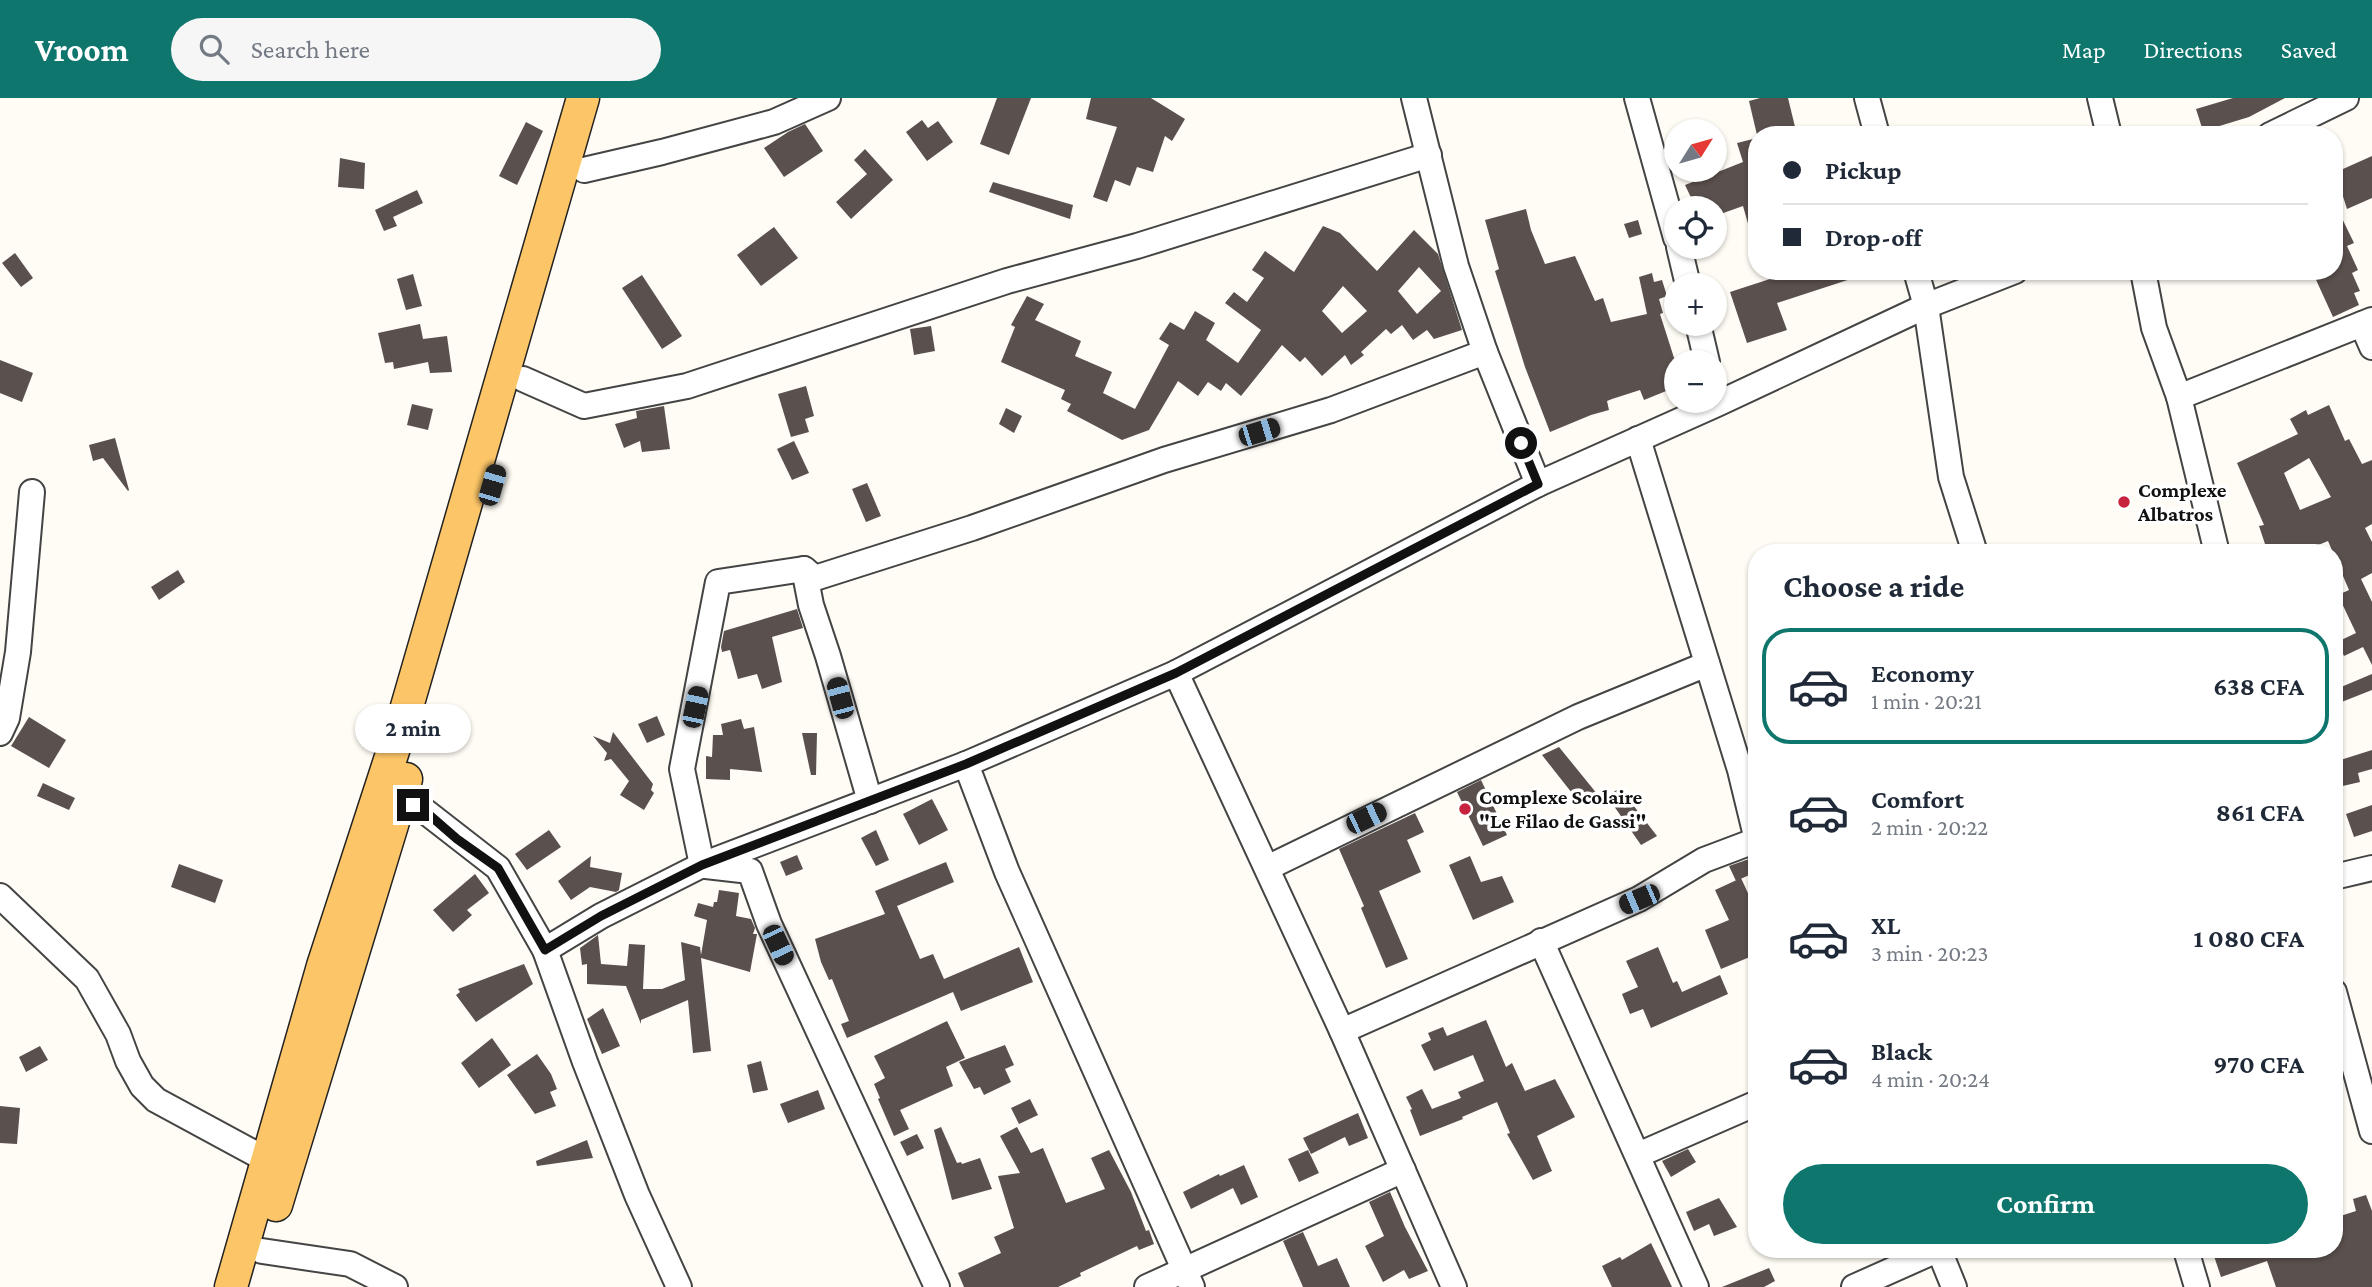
<!DOCTYPE html>
<meta charset="utf-8">
<style>
body{margin:0;font-family:"Crimson Pro",serif;background:#f6f6f7;color:#1f2937;height:100vh;display:flex;flex-direction:column;font-size:26px;white-space:nowrap}
*{box-sizing:border-box;margin:0}
p{font-size:23px;color:#747a83}
.icon{flex:none;width:38px;height:38px;fill:none;stroke:currentColor;stroke-width:2;stroke-linecap:round;stroke-linejoin:round}
.map{position:relative;flex:1;overflow:hidden}
.details{position:absolute;left:1748px;top:446px;width:595px;height:714px;display:flex;flex-direction:column;background:#fff;border-radius:28px;box-shadow:0 2px 5px #0004}
.details>*{flex:none}
.guide{position:absolute;left:1748px;top:28px;width:595px;height:154px;border-radius:28px;box-shadow:0 2px 5px #0004;display:grid;align-content:center;height:154px;padding:0 35px;background:#fff}
.needle{width:46px;rotate:53deg}
.tools{position:absolute;left:1664px;top:21px;display:grid;gap:14px}
.tools a{display:grid;place-items:center;width:63px;height:63px;border-radius:50%;background:#fff;box-shadow:0 2px 5px #0004;font-size:35px}
.end{position:absolute;width:32px;height:32px;margin:-16px;border:9px solid #111;background:#fff;box-shadow:0 0 0 4px #fff}
.from{border-radius:50%}
.bubble{position:absolute;height:49px;border-radius:24px;background:#fff;box-shadow:0 2px 5px #0004;font-size:23px;font-weight:700;line-height:49px;text-align:center}
.car{position:absolute;width:21px;height:42px;margin:-21px -10px;border-radius:9px;box-shadow:0 0 5px 2px #0007;background:linear-gradient(#222 24%,#8ab4d8 0 40%,#222 0 76%,#8ab4d8 0 86%,#222 0)}
.guide b{display:flex;align-items:center;gap:24px;height:66px;font-size:26px}
.guide b+b{border-top:2px solid #e0e1e3}
.guide i{width:18px;height:18px;background:#1f2937}
ul{padding:0;list-style:none}
li{display:flex;align-items:center;gap:21px;height:116px;margin:0 14px 10px;padding:0 21px;border:4px solid transparent;border-radius:28px}
li div{flex:1}
li b{display:block;font-size:26px}
li em{font-style:normal;font-weight:700}
li.current{border-color:#0f766e}
li>.icon{width:63px;height:63px;stroke-width:1.5}
h2{padding:0 35px;font-size:32px;line-height:84px}
.action{display:flex;gap:14px;margin-top:auto;padding:14px 35px}
.action a{flex:1;height:80px;border-radius:42px;background:#0f766e;color:#fff;font-size:28px;font-weight:700;line-height:80px;text-align:center}
header{display:flex;align-items:center;gap:42px;box-sizing:border-box;height:98px;padding:0 35px;background:#0f766e;color:#fff}
header strong{font-size:33px}
nav{display:flex;gap:38px;margin-inline-start:auto;font-size:24px}
.search{width:490px;height:63px;background:#f6f6f7;display:flex;align-items:center;gap:18px;box-sizing:border-box;padding:0 24px;border-radius:38px;color:#747a83;font-size:26px}
.map>svg:first-child{display:block}
.building{fill:#5a504d;fill-rule:evenodd}
.lines{fill:none;stroke-linecap:round;stroke-linejoin:round}
.minor-casing{stroke:#444;stroke-width:28}
.major-casing{stroke:#222;stroke-width:35}
.minor{stroke:#fff;stroke-width:24}
.major{stroke:#fcc668;stroke-width:32}
.route{stroke:#111;stroke-width:9}
.poi-dot{fill:#c7233e;stroke:#fff;stroke-width:2.5}
.labels{text-anchor:middle;dominant-baseline:central;stroke-width:7;stroke-linejoin:round;paint-order:stroke}
.poi-label{font-size:21px;font-weight:bold;fill:#111;stroke:#fff;text-anchor:start}
</style>
<header>
<strong>Vroom</strong>
<div class="search"><svg class="icon" aria-label="search" viewBox="0 0 24 24"><circle cx="10" cy="10" r="6"/><path d="M15 15l6 6"/></svg>Search here</div>
<nav><a>Map</a><a>Directions</a><a>Saved</a></nav>
</header>
<div class="map">
<svg width="2372" height="1189" viewBox="0 0 2372 1189">
<rect width="100%" height="100%" fill="#fffcf5"/>
<g class="building">
<polygon points="997,0 1031,0 1009,57 980,46"/>
<polygon points="1091,0 1151,0 1185,21 1172,43 1165,38 1153,74 1137,69 1130,88 1115,82 1107,104 1093,99 1117,29 1086,21"/>
<polygon points="1760,0 1788,0 1797,37 1757,37 1749,3"/>
<polygon points="2233,0 2285,0 2249,19 2203,33 2196,11"/>
<polygon points="922,22 928,30 938,23 953,44 927,63 906,34"/>
<polygon points="526,24 543,33 517,87 499,78"/>
<polygon points="805,26 823,53 784,79 764,50 788,34"/>
<polygon points="1757,40 1757,142 1753,143 1743,108 1715,118 1715,110 1696,110 1685,87 1743,64 1737,45"/>
<polygon points="865,51 893,82 851,121 836,104 867,76 854,62"/>
<polygon points="2372,58 2372,100 2347,111 2340,89 2334,92 2334,75"/>
<polygon points="340,60 365,65 364,91 338,89"/>
<polygon points="993,84 1073,107 1070,121 989,94"/>
<polygon points="417,92 423,105 393,119 397,128 384,133 375,112"/>
<polygon points="2334,104 2354,145 2347,148 2358,172 2352,175 2360,193 2354,195 2359,207 2333,219 2312,173 2334,173"/>
<polygon points="1526,111 1531,132 1545,166 1575,158 1595,203 1603,200 1611,224 1647,216 1639,179 1652,175 1654,184 1662,182 1667,198 1659,201 1663,215 1660,216 1676,266 1676,289 1644,302 1640,292 1612,301 1607,303 1609,312 1591,317 1550,334 1525,269 1495,173 1499,171 1485,122"/>
<polygon points="1638,122 1642,136 1629,140 1624,126"/>
<path d="M 1323,128 L 1340,135 L 1377,173 L 1414,132 L 1438,156 L 1462,232 L 1434,241 L 1427,232 L 1413,242 L 1402,227 L 1391,236 L 1386,231 L 1361,254 L 1364,257 L 1351,267 L 1345,257 L 1322,278 L 1305,259 L 1300,264 L 1282,247 L 1241,298 L 1226,285 L 1221,293 L 1208,284 L 1198,298 L 1178,283 L 1149,332 L 1122,342 L 1067,313 L 1071,306 L 1061,301 L 1065,292 L 1001,264 L 1015,229 L 1011,227 L 1027,198 L 1044,206 L 1035,222 L 1081,243 L 1075,258 L 1112,274 L 1103,295 L 1135,311 L 1169,247 L 1159,241 L 1170,224 L 1184,232 L 1195,213 L 1215,225 L 1206,242 L 1238,265 L 1261,232 L 1225,205 L 1234,194 L 1247,204 L 1264,180 L 1252,172 L 1265,153 L 1294,174 ZM 1419,169 L 1441,193 L 1417,216 L 1398,193 ZM 1343,188 L 1367,213 L 1342,235 L 1322,213 Z"/>
<polygon points="774,129 798,160 761,188 737,157"/>
<polygon points="15,155 33,180 21,189 2,165"/>
<polygon points="1770,173 1865,173 1866,176 1777,205 1787,232 1747,245 1730,194 1773,180"/>
<polygon points="413,176 422,208 406,212 397,181"/>
<polygon points="642,177 682,238 662,251 622,190"/>
<polygon points="420,226 423,241 447,238 452,274 430,275 428,264 394,271 393,264 385,265 378,235"/>
<polygon points="931,228 935,253 914,257 910,231"/>
<polygon points="0,262 33,275 22,304 0,295"/>
<polygon points="806,288 814,318 805,321 809,334 791,339 778,296"/>
<polygon points="412,306 433,311 428,332 407,327"/>
<path d="M 2329,307 L 2345,343 L 2349,341 L 2362,366 L 2372,362 L 2372,426 L 2365,430 L 2372,444 L 2372,475 L 2361,481 L 2372,504 L 2372,567 L 2363,549 L 2344,558 L 2337,544 L 2356,535 L 2338,497 L 2349,492 L 2328,443 L 2299,455 L 2268,455 L 2259,428 L 2264,427 L 2237,365 L 2298,336 L 2290,321 L 2306,312 L 2308,317 ZM 2309,360 L 2331,399 L 2300,412 L 2284,375 Z"/>
<polygon points="664,308 670,351 642,354 640,343 624,350 615,326 637,320 636,313"/>
<polygon points="1006,310 1022,318 1014,335 999,326"/>
<polygon points="115,340 129,392 128,393 103,360 93,363 89,347"/>
<polygon points="794,343 809,375 792,382 777,351"/>
<polygon points="867,385 881,418 866,424 852,391"/>
<polygon points="178,472 185,484 159,502 151,489"/>
<polygon points="797,511 803,530 772,539 782,584 762,591 757,576 738,581 730,552 722,554 721,549 724,533"/>
<polygon points="2372,576 2372,592 2334,607 2334,592"/>
<polygon points="657,618 665,637 647,645 638,626"/>
<polygon points="29,619 66,642 49,670 11,648"/>
<polygon points="741,621 744,631 754,629 762,674 730,671 730,682 706,681 706,658 712,659 713,637 723,637 721,626"/>
<polygon points="613,634 653,686 651,692 654,695 644,712 620,697 629,683 611,661 604,663 607,655 593,638 610,645"/>
<polygon points="802,635 817,635 816,677 811,677"/>
<polygon points="1559,649 1598,697 1579,704 1542,657"/>
<polygon points="2372,652 2372,671 2358,675 2360,684 2334,690 2334,664"/>
<polygon points="1481,682 1507,737 1483,748 1457,694"/>
<polygon points="43,685 75,700 69,712 37,698"/>
<polygon points="1620,690 1657,738 1641,747 1607,698"/>
<polygon points="932,701 948,732 919,747 903,716"/>
<polygon points="2372,707 2372,733 2354,739 2346,716"/>
<polygon points="1415,715 1424,734 1407,742 1421,774 1379,793 1408,861 1386,870 1361,810 1364,808 1339,751"/>
<polygon points="549,732 561,749 527,772 515,756"/>
<polygon points="876,732 889,762 876,768 861,740"/>
<polygon points="797,757 803,771 786,778 780,764"/>
<polygon points="591,758 590,769 622,775 619,792 616,794 590,789 571,802 558,783"/>
<polygon points="1470,758 1481,784 1502,778 1514,804 1473,822 1449,767"/>
<polygon points="1749,761 1756,774 1736,783 1729,768"/>
<polygon points="946,764 954,784 897,808 920,861 933,856 944,881 1019,849 1033,884 961,913 953,894 847,940 841,926 849,923 832,881 829,882 821,864 815,841 885,816 875,793"/>
<polygon points="179,766 223,782 215,805 171,789"/>
<polygon points="475,776 489,795 467,812 472,817 453,834 433,812"/>
<polygon points="1741,780 1753,806 1757,804 1757,856 1721,871 1705,832 1729,822 1715,792"/>
<polygon points="719,792 739,795 736,818 751,821 755,830 753,836 757,836 750,874 701,860 711,953 693,955 688,902 641,922 641,926 626,888 587,886 587,866 582,867 580,850 598,837 601,866 627,868 629,846 645,847 643,891 662,891 685,882 681,844 700,849 701,857 707,822 694,818 698,805 713,809 714,804 717,804"/>
<polygon points="1658,849 1673,885 1677,883 1682,894 1720,877 1728,896 1651,930 1643,911 1630,916 1622,896 1638,889 1626,863"/>
<polygon points="524,866 533,886 476,924 456,897 460,894 458,891"/>
<polygon points="603,910 620,948 602,956 587,921"/>
<polygon points="1486,922 1506,969 1512,965 1525,993 1555,981 1575,1019 1537,1038 1552,1073 1533,1082 1507,1036 1510,1035 1497,1004 1462,1019 1463,1021 1420,1038 1410,1012 1412,1011 1406,999 1422,991 1432,1011 1461,1000 1458,994 1484,983 1473,957 1434,973 1421,947 1431,942 1428,935 1443,929 1447,938"/>
<polygon points="947,923 965,960 946,969 953,988 900,1012 909,1031 894,1038 878,1001 880,1000 874,986 885,980 874,958"/>
<polygon points="492,940 511,967 479,990 461,965"/>
<polygon points="1005,947 1014,967 1005,971 1011,984 984,997 980,989 974,991 959,964"/>
<polygon points="40,948 48,962 26,974 19,959"/>
<polygon points="537,956 551,976 557,991 550,994 556,1008 535,1016 507,977"/>
<polygon points="761,963 768,992 753,995 747,967"/>
<polygon points="818,992 825,1011 788,1025 780,1006"/>
<polygon points="1030,1001 1038,1017 1019,1026 1011,1010"/>
<polygon points="0,1008 20,1010 17,1046 0,1045"/>
<polygon points="1358,1015 1368,1040 1349,1048 1345,1039 1311,1056 1303,1040"/>
<polygon points="941,1029 957,1065 961,1064 962,1066 980,1060 992,1091 952,1102 934,1032"/>
<polygon points="1017,1029 1031,1055 1043,1050 1066,1105 1105,1091 1091,1060 1109,1052 1131,1094 1146,1133 1149,1132 1154,1146 1139,1152 1137,1148 1080,1175 1081,1178 1058,1189 964,1189 958,1175 1001,1155 994,1139 1014,1130 998,1078 1020,1075 1000,1038"/>
<polygon points="917,1036 924,1050 907,1058 900,1044"/>
<polygon points="587,1042 593,1060 537,1068 536,1063"/>
<polygon points="1688,1051 1696,1064 1671,1079 1662,1063"/>
<polygon points="1308,1052 1319,1075 1299,1084 1288,1061"/>
<polygon points="1244,1067 1258,1099 1241,1107 1233,1090 1191,1111 1183,1094 1219,1076 1220,1078"/>
<polygon points="1390,1094 1405,1129 1428,1173 1409,1181 1404,1172 1383,1184 1365,1148 1384,1138 1369,1104"/>
<polygon points="2366,1097 2372,1113 2372,1189 2276,1189 2267,1163 2221,1179 2212,1152 2334,1152 2334,1120 2356,1113 2353,1101"/>
<polygon points="1719,1100 1737,1129 1714,1138 1709,1126 1694,1133 1686,1114"/>
<polygon points="1303,1134 1318,1168 1337,1160 1350,1189 1303,1189 1283,1143"/>
<polygon points="1651,1145 1672,1189 1612,1189 1602,1168 1620,1159 1622,1162"/>
<polygon points="1769,1170 1775,1183 1764,1189 1722,1189"/>
</g>
<g class="lines">
<defs>
<g id="minor">
<polyline points="1414,0 1456,168 1485,254 1538,386"/>
<polyline points="1637,0 1676,140"/>
<polyline points="1867,0 1877,37"/>
<polyline points="2100,0 2109,37"/>
<polyline points="2270,37 2346,0"/>
<polyline points="584,72 662,54 774,24 828,0"/>
<polyline points="1679,149 1688,187"/>
<polyline points="1916,173 1926,208 1951,379 1975,455"/>
<polyline points="2143,173 2154,230 2179,299 2217,455"/>
<polyline points="1698,226 1707,264"/>
<polyline points="2362,226 2372,249"/>
<polyline points="523,281 584,308 687,288 1007,183 1137,148 1429,57"/>
<polyline points="2179,299 2372,222"/>
<polyline points="1638,341 1740,672 1757,742"/>
<polyline points="804,471 811,507 828,558 870,703"/>
<polyline points="1176,575 1342,933 1454,1189"/>
<polyline points="0,635 7,620 18,554 32,394"/>
<polyline points="966,666 1007,774 1192,1189"/>
<polyline points="400,700 426,714 498,770 545,852 585,964 637,1097 679,1189"/>
<polyline points="702,767 682,671 718,484 804,471 815,480 972,430 1164,362 1331,312 1485,254"/>
<polyline points="706,768 750,773 769,826 937,1189"/>
<polyline points="1267,770 1578,619 1707,566"/>
<polyline points="2334,779 2372,770"/>
<polyline points="0,798 87,881 118,936 128,963 142,988 156,1002 267,1062"/>
<polyline points="1541,843 1696,1189"/>
<polyline points="545,852 601,818 702,767 966,666 1176,575 1538,386 1717,306 1926,208 2015,173"/>
<polyline points="2334,894 2372,1033"/>
<polyline points="1342,933 1639,801 1704,762 1757,742"/>
<polyline points="1638,1057 1757,1005"/>
<polyline points="1939,1152 1954,1189"/>
<polyline points="2186,1152 2197,1189"/>
<polyline points="262,1153 350,1166 395,1189"/>
<polyline points="1147,1189 1403,1072"/>
<polyline points="1854,1189 1937,1152"/>
</g>
<g id="major">
<polyline points="276,1107 406,681"/>
<polyline points="231,1189 323,868 404,619 583,0"/>
</g>
</defs>
<use href="#minor" class="minor-casing"/>
<use href="#major" class="major-casing"/>
<use href="#minor" class="minor"/>
<use href="#major" class="major"/>
</g>
<g class="lines">
<polyline class="route" points="413,707 426,714 457,741 498,770 545,852 601,818 702,767 966,666 1176,575 1538,386 1521,345"/>
</g>
<g class="poi-dot">
<circle cx="2124" cy="404" r="7"/>
<circle cx="1465" cy="711" r="7"/>
</g>
<g class="labels">
<g class="poi-label">
<text x="2138" y="392">Complexe<tspan x="2138" dy="24">Albatros</tspan></text>
<text x="1479" y="699">Complexe Scolaire<tspan x="1479" dy="24">"Le Filao de Gassi"</tspan></text>
</g>
</g>
</svg>
<div class="tools">
<a><svg class="needle" viewBox="-14 -14 28 28"><path d="M0-13l5 13h-10z" fill="#e53935"/><path d="M0 13l5-13h-10z" fill="#747a83"/></svg></a>
<a><svg class="icon" aria-label="locate" viewBox="0 0 24 24"><circle cx="12" cy="12" r="6"/><path d="M12 2v4M12 18v4M2 12h4M18 12h4"/></svg></a>
<a>+</a>
<a>−</a>
</div>
<i class="end from" style="left:1521px;top:345px"></i>
<i class="end" style="left:413px;top:707px"></i>
<div class="bubble" style="left:355px;top:606px;width:116px">2 min</div>
<i class="car" style="left:1259px;top:334px;rotate:73deg"></i>
<i class="car" style="left:492px;top:387px;rotate:16deg"></i>
<i class="car" style="left:840px;top:600px;rotate:345deg"></i>
<i class="car" style="left:695px;top:609px;rotate:12deg"></i>
<i class="car" style="left:1366px;top:720px;rotate:64deg"></i>
<i class="car" style="left:1639px;top:801px;rotate:247deg"></i>
<i class="car" style="left:778px;top:847px;rotate:155deg"></i>
<div class="guide">
<b><i class="from"></i>Pickup</b>
<b><i></i>Drop-off</b>
</div>
<section class="details">
<h2>Choose a ride</h2>
<ul>
<li class="current"><svg class="icon" aria-label="car" viewBox="0 0 24 24"><path d="M5 17H2v-5l4-1 3-4h7l3 4 3 1v5h-3M9 17h6M6 11h13"/><circle cx="7" cy="17" r="2"/><circle cx="17" cy="17" r="2"/></svg><div><b>Economy</b><p>1 min · 20:21</p></div><em>638 CFA</em></li>
<li><svg class="icon" aria-label="car" viewBox="0 0 24 24"><path d="M5 17H2v-5l4-1 3-4h7l3 4 3 1v5h-3M9 17h6M6 11h13"/><circle cx="7" cy="17" r="2"/><circle cx="17" cy="17" r="2"/></svg><div><b>Comfort</b><p>2 min · 20:22</p></div><em>861 CFA</em></li>
<li><svg class="icon" aria-label="car" viewBox="0 0 24 24"><path d="M5 17H2v-5l4-1 3-4h7l3 4 3 1v5h-3M9 17h6M6 11h13"/><circle cx="7" cy="17" r="2"/><circle cx="17" cy="17" r="2"/></svg><div><b>XL</b><p>3 min · 20:23</p></div><em>1 080 CFA</em></li>
<li><svg class="icon" aria-label="car" viewBox="0 0 24 24"><path d="M5 17H2v-5l4-1 3-4h7l3 4 3 1v5h-3M9 17h6M6 11h13"/><circle cx="7" cy="17" r="2"/><circle cx="17" cy="17" r="2"/></svg><div><b>Black</b><p>4 min · 20:24</p></div><em>970 CFA</em></li>
</ul>
<div class="action"><a>Confirm</a></div>
</section>
</div>
